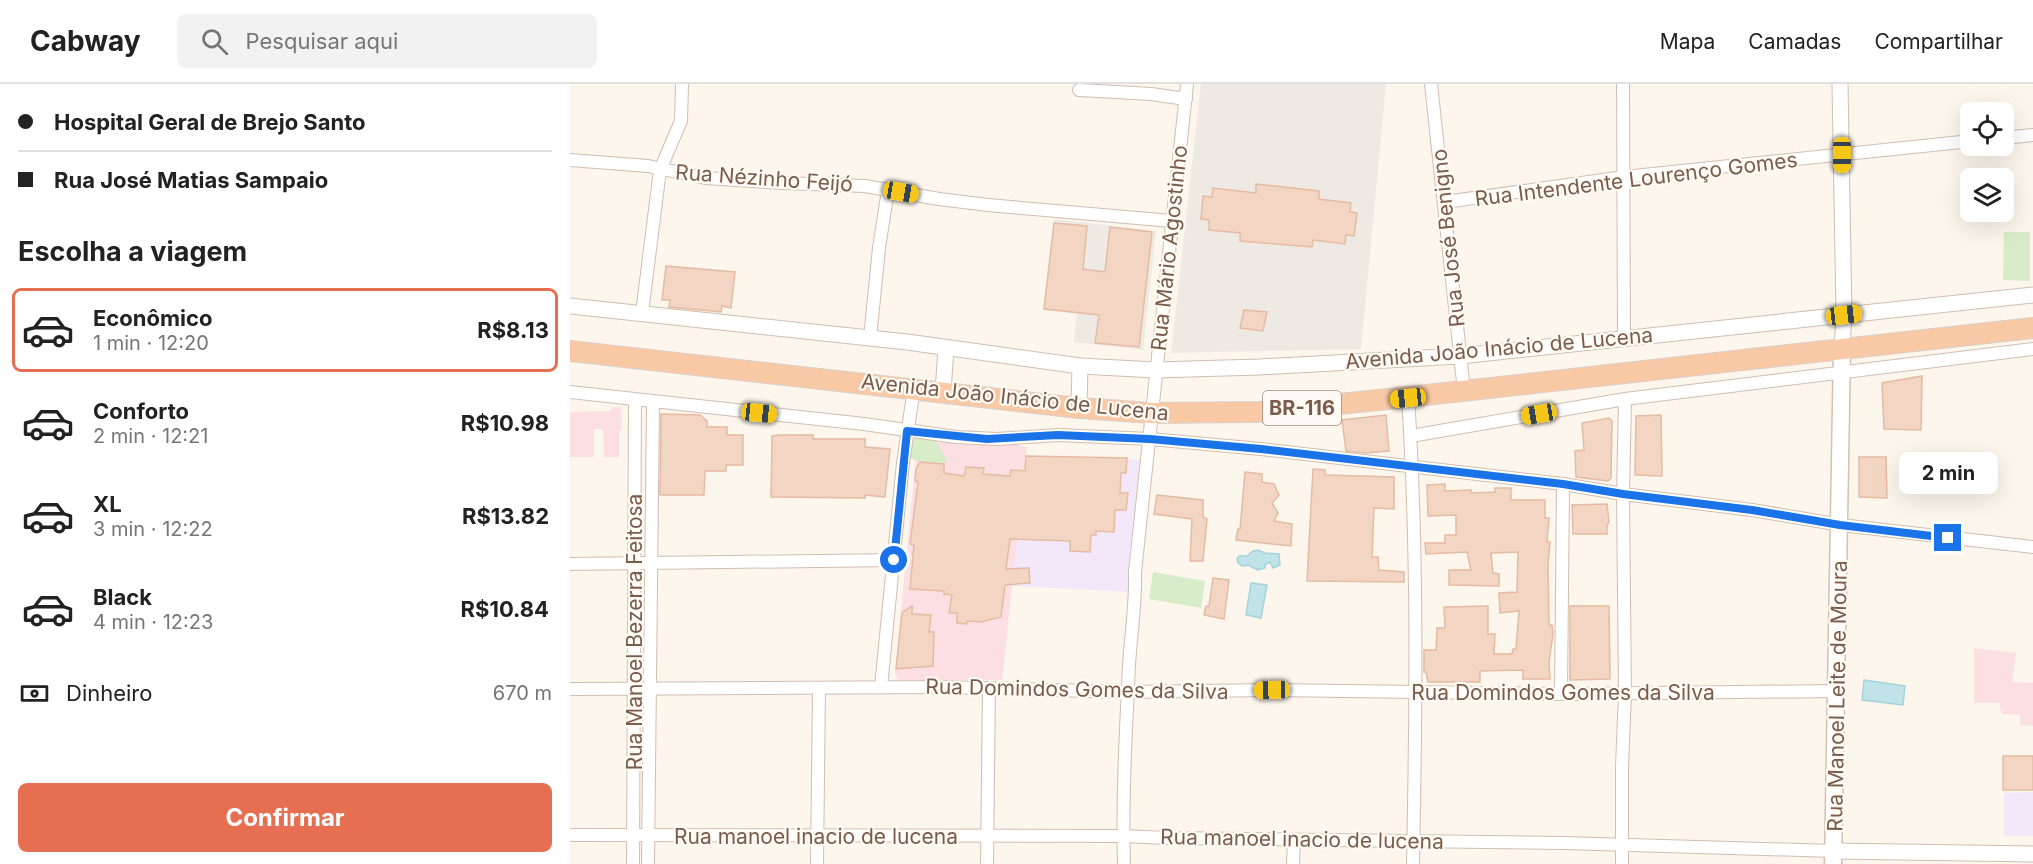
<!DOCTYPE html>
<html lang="pt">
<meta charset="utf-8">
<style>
body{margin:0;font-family:Inter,sans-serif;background:#f2f2f2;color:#222;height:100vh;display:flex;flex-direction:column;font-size:22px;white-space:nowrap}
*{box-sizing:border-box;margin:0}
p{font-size:20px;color:#767676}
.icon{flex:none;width:33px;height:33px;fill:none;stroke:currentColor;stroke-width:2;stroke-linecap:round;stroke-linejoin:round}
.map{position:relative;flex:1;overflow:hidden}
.drawer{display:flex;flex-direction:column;background:#fff;width:570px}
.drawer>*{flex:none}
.guide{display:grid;align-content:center;height:132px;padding:0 18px;background:#fff}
.controls{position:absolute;left:1390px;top:18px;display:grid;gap:12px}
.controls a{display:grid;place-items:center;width:54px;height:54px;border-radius:9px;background:#fff;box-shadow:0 6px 24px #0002;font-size:30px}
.end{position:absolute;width:27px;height:27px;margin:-14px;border:8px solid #1a73e8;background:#fff;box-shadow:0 0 0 3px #fff}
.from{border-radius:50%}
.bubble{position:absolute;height:42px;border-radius:9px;background:#fff;box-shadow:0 6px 24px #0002;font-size:20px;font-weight:700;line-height:42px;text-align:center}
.car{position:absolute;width:18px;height:36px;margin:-18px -9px;border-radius:8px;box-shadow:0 0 4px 2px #0007;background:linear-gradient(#f5c518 24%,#345 0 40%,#f5c518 0 76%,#345 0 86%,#f5c518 0)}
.guide b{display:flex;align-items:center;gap:21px;height:57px;font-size:22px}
.guide b+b{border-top:2px solid #e0e0e0}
.guide i{width:15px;height:15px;background:#222}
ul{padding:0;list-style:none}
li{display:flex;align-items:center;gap:18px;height:84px;margin:0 12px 9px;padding:0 6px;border:3px solid transparent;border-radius:9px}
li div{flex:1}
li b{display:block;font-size:22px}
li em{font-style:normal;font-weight:700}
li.on{border-color:#e76f51}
li>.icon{width:54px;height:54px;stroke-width:1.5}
h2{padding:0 18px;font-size:27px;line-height:72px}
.pay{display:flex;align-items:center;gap:15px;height:66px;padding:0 18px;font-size:22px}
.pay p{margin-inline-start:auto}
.action{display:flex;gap:12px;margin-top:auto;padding:12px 18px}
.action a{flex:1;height:69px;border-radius:9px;background:#e76f51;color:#fff;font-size:24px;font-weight:700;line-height:69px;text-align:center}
header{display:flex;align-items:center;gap:36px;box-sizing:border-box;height:84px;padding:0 30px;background:#fff;border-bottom:2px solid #e0e0e0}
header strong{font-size:28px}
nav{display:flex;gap:33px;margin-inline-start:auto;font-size:21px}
.search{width:420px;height:54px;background:#f2f2f2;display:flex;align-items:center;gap:15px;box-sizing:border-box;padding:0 21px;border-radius:9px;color:#767676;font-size:22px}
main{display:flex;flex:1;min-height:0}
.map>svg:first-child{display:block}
.industrial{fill:#efe9e4}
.education{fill:#f3e8fa}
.medical{fill:#fbdfe3}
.green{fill:#d8ecc9}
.water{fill:#bfe3e8;stroke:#a5d3da;stroke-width:1.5}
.building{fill:#f3d5c3;stroke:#e6bba3;stroke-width:1.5}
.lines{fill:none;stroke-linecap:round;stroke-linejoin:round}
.minor-casing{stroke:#d1beb0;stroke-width:14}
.tertiary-casing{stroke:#d1beb0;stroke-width:17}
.secondary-casing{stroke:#d6c0b0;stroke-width:19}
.trunk-casing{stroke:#dad1cd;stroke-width:22}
.minor{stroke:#fff;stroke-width:12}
.tertiary{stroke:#fff;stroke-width:15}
.secondary{stroke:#fff;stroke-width:16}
.trunk{stroke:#f9c8a4;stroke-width:20}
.route{stroke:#1a73e8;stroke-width:8}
.labels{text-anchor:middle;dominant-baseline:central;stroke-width:4.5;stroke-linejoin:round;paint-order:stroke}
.shield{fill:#fffaf3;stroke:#a28b7f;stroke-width:1.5}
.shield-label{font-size:20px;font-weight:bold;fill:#7a5c4d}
.street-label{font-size:21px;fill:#7a5c4d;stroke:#fffaf3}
</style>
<header>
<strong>Cabway</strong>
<div class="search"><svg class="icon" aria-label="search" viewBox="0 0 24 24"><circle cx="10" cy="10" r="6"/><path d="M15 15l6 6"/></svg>Pesquisar aqui</div>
<nav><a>Mapa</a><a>Camadas</a><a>Compartilhar</a></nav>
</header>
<main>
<section class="drawer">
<div class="guide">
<b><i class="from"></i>Hospital Geral de Brejo Santo</b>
<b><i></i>Rua José Matias Sampaio</b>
</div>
<h2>Escolha a viagem</h2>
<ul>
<li class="on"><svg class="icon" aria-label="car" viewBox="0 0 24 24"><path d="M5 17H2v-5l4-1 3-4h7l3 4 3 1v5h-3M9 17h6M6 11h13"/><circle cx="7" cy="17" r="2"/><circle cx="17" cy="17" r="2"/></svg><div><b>Econômico</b><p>1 min · 12:20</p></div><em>R$8.13</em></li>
<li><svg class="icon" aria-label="car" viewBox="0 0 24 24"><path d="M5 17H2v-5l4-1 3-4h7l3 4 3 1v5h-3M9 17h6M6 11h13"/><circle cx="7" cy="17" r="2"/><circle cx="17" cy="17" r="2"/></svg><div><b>Conforto</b><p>2 min · 12:21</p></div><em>R$10.98</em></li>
<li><svg class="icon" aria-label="car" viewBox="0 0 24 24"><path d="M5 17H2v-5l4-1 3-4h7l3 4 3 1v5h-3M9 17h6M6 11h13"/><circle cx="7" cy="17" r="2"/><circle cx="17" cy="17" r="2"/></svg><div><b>XL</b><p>3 min · 12:22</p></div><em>R$13.82</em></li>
<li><svg class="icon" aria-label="car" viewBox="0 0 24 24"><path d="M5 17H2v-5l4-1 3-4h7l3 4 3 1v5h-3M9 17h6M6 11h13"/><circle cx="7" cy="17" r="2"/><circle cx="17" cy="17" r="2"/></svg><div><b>Black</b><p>4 min · 12:23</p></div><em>R$10.84</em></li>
</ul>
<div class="pay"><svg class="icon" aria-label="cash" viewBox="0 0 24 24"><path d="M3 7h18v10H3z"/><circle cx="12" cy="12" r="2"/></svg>Dinheiro<p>670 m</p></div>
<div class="action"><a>Confirmar</a></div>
</section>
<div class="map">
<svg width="1463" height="780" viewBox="0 0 1463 780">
<rect width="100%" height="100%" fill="#fdf6ec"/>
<g class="industrial">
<polygon points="631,0 816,0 791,265 601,269"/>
<polygon points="484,135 586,147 573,266 504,258 507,229 474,225"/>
</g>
<g class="education">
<polygon points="456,372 577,376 562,508 441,502"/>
<polygon points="1463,708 1463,752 1434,752 1434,709"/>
</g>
<g class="medical">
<polygon points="51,323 52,347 49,347 49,373 34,373 33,345 24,345 24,373 0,373 0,328 41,327 42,324"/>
<polygon points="348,353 436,359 457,363 432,596 330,596 327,595 325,589"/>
<polygon points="1404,564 1446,569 1442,598 1463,599 1463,642 1450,641 1450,631 1433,630 1430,625 1430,619 1404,619"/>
</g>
<g class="green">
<polygon points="1434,148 1460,148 1460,197 1433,196"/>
<polygon points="343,351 364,354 377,376 374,380 340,375"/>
<polygon points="583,488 635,497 631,524 579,515"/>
</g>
<g class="water">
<polygon points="688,466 695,469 709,470 710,481 703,484 700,478 695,481 695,484 688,486 678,481 672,482 668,479 667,475 669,472 677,472 683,467"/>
<polygon points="681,499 697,501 691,534 676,531"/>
<polygon points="1294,596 1335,602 1333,621 1292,616"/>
</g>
<g class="building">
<polygon points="686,100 749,107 749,115 781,119 780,128 787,129 784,152 776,151 775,160 743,156 742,163 670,157 670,149 639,146 639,136 631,135 633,112 642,113 643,104 686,109"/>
<polygon points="484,139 517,142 513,185 535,188 540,143 582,148 569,263 525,259 529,231 474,225"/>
<polygon points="96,182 165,188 161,224 152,222 151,228 99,223 100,216 92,216"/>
<polygon points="674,226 697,228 693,247 670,244"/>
<polygon points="1352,292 1351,346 1314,345 1312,299"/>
<polygon points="91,330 130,331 137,337 137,343 157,343 157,351 173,351 173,381 156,381 156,387 135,387 134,411 90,411"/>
<polygon points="816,331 819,367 795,369 776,367 772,336"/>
<polygon points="1091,331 1092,392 1065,391 1066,332"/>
<polygon points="1039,334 1042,337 1041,394 1038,397 1006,393 1005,367 1014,366 1012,339"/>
<polygon points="208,351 243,351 243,355 295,355 295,363 320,365 315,413 295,411 295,414 201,413 202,352"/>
<polygon points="456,372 557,374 556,389 551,389 550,409 558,409 556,426 545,426 544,448 526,447 526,451 521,451 520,468 500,467 500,457 440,455 436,485 459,484 460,499 435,501 431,533 411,538 397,537 397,540 387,539 387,529 379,529 382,511 374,510 374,507 340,505 344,461 340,460 348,398 345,397 346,385 350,378 374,380 374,389 394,392 396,383 414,384 413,390 440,392 441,386 455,387"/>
<polygon points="1289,373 1316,373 1317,414 1289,413"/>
<polygon points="743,385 755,386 755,391 824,393 824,425 804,424 802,473 808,473 809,486 834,488 834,498 737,497"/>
<polygon points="675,388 692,390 692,398 704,400 709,411 702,419 708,429 704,437 722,440 721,462 666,456 668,445 670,445"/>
<polygon points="875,400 875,407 901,406 901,409 925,408 925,404 941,404 941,416 975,416 975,434 979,434 977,458 980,458 978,482 979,541 982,541 983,550 979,578 980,595 953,595 953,586 910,587 910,598 858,598 856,588 854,588 854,566 866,566 867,544 875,544 874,523 918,522 918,550 925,550 924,570 942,570 943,565 946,565 949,527 930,529 929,509 947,508 948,468 921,469 923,489 929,490 929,502 879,501 879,486 901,486 897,468 856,470 855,459 875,459 875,451 886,451 886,431 858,432 857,401"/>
<polygon points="587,411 633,416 633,433 637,435 633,477 620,477 622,435 584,430"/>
<polygon points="1037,420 1039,438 1037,442 1037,450 1003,450 1002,421"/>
<polygon points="643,494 659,496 654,535 634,531 636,522 639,522"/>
<polygon points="342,522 342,530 361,531 359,548 364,548 363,582 326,585 332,529"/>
<polygon points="1000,522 1039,522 1040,595 1000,596"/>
<rect x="1433" y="672" width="30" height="34"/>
</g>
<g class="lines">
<defs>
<g id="minor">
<polyline points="861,0 894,307"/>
<polyline points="1053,0 1054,254"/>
<polyline points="509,6 581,10 616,15"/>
<polyline points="1434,54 1463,51"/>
<polyline points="0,76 78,82 135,94 213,99 295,102 369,115 418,121 602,137"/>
<polyline points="875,118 1054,93 1401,57"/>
<polyline points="72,229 90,86 111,37 112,0"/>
<polyline points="300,254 309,164 318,106"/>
<polyline points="0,308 294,340 386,353 427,355 488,351 580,355 691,365 993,400 1053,410 1182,426 1271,441 1463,463"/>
<path d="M 838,313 C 848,469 846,624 843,780"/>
<polyline points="841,352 1055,315 1463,265"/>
<polyline points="0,480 324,476"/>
<polyline points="311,603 333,379 344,304"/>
<polyline points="0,605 370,603 558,608 702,606 991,610 1266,607"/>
<polyline points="991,610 993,400"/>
<polyline points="0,751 553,752 597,754 994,759 1263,767"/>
<polyline points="63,780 65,316"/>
<polyline points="78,780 83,318"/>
<polyline points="247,780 249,604"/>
<polyline points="417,780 419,604"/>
<path d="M 554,780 C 552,714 556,647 559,581 C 561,550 566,519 565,488 L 617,0"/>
<polyline points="723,780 724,756"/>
<polyline points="1052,780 1052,683 1055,609 1053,410 1055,315"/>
</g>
<g id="tertiary">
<polyline points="1270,0 1274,231 1272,264"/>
<polyline points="0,222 337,258 510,282 586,286 689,283 890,272 1463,211"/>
<polyline points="373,308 376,264"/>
<polyline points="509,324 510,282"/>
<polyline points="1263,767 1463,770"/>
</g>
<polyline id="secondary" points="1263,780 1272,264"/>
<polyline id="trunk" points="0,267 509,324 582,329 690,328 838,313 1463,244"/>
</defs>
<use href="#minor" class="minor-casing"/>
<use href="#tertiary" class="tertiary-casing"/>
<use href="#secondary" class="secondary-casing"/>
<use href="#trunk" class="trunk-casing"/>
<use href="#minor" class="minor"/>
<use href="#tertiary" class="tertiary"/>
<use href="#secondary" class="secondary"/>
<use href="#trunk" class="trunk"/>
</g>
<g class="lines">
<polyline class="route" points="324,476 337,347 417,355 488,351 580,355 691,365 993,400 1053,410 1182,426 1270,441 1378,454"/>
</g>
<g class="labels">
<rect class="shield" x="693" y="307" width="78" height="34" rx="4.5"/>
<g class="shield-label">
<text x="732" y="324">BR-116</text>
</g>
<g class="street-label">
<text transform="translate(194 94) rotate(4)">Rua Nézinho Feijó</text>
<text transform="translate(1066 95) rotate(-7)">Rua Intendente Lourenço Gomes</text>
<text transform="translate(878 154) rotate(-96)">Rua José Benigno</text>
<text transform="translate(599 164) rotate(-84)">Rua Mário Agostinho</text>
<text transform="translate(929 264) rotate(-5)">Avenida João Inácio de Lucena</text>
<text transform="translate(445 313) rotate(6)">Avenida João Inácio de Lucena</text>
<text transform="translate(64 548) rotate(-90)">Rua Manoel Bezerra Feitosa</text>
<text transform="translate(507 605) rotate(1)">Rua Domindos Gomes da Silva</text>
<text x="993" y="608">Rua Domindos Gomes da Silva</text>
<text transform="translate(1267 612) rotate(-89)">Rua Manoel Leite de Moura</text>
<text x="246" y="752">Rua manoel inacio de lucena</text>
<text transform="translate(732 755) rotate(1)">Rua manoel inacio de lucena</text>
</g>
</g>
</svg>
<div class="controls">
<a><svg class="icon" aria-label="locate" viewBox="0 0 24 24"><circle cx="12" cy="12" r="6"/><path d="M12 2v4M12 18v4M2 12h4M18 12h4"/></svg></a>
<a><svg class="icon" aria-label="layers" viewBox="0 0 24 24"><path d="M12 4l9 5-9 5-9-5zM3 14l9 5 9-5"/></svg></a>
</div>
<i class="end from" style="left:324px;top:476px"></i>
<i class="end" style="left:1378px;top:454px"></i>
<div class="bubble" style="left:1329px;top:368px;width:99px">2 min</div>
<i class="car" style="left:1272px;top:71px;rotate:180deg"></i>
<i class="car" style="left:331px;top:108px;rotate:100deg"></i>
<i class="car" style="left:1274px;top:231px;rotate:83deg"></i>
<i class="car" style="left:838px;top:314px;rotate:264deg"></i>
<i class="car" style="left:189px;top:329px;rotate:96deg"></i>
<i class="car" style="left:969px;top:330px;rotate:260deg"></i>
<i class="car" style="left:702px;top:606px;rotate:269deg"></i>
</div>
</main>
